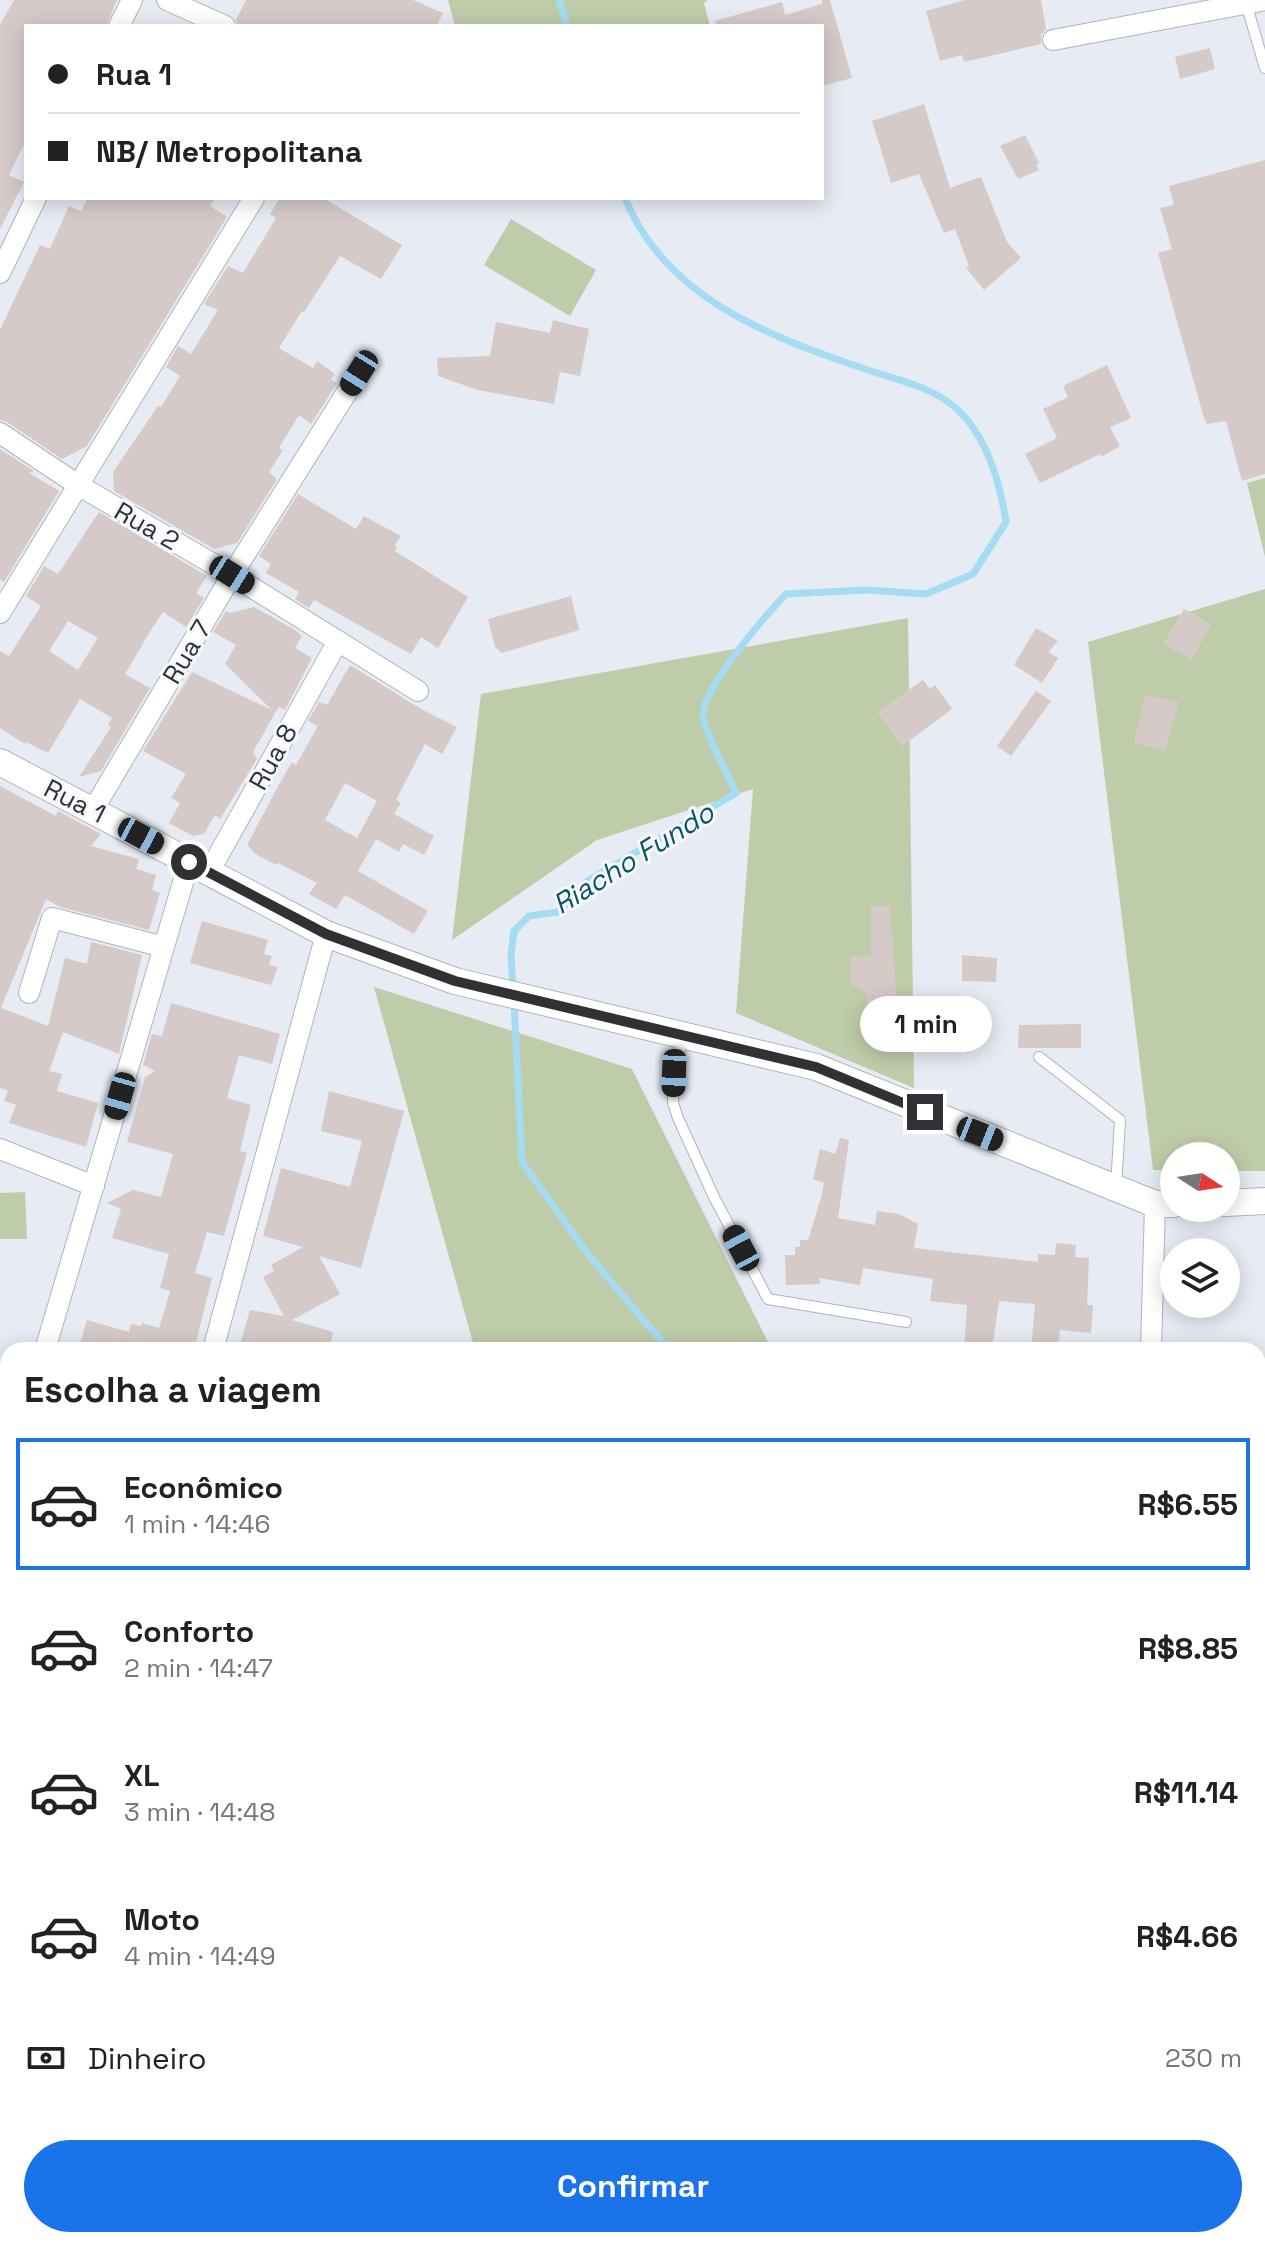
<!DOCTYPE html>
<html lang="pt">
<meta charset="utf-8">
<style>
body{margin:0;font-family:"Space Grotesk",sans-serif;background:#f6f6f6;color:#222;height:100vh;display:flex;flex-direction:column;font-size:30px;white-space:nowrap}
*{box-sizing:border-box;margin:0}
p{font-size:26px;color:#767676}
.icon{flex:none;width:44px;height:44px;fill:none;stroke:currentColor;stroke-width:2;stroke-linecap:round;stroke-linejoin:round}
.map{position:relative;flex:1;overflow:hidden}
.side{position:absolute;left:0px;top:1342px;width:1266px;height:906px;display:flex;flex-direction:column;background:#fff;border-radius:24px 24px 0 0;box-shadow:0 4px 20px #0003}
.side>*{flex:none}
.banner{position:absolute;left:24px;top:24px;width:800px;height:176px;border-radius:0px;box-shadow:0 4px 20px #0003;display:grid;align-content:center;height:176px;padding:0 24px;background:#fff}
.needle{width:52px;rotate:102deg}
.buttons{position:absolute;left:1160px;top:1142px;display:grid;gap:16px}
.buttons a{display:grid;place-items:center;width:80px;height:80px;border-radius:50%;background:#fff;box-shadow:0 4px 20px #0003;font-size:40px}
.end{position:absolute;width:36px;height:36px;margin:-18px;border:10px solid #2f3134;background:#fff;box-shadow:0 0 0 4px #fff}
.from{border-radius:50%}
.bubble{position:absolute;height:56px;border-radius:28px;background:#fff;box-shadow:0 4px 20px #0003;font-size:26px;font-weight:600;line-height:56px;text-align:center}
.car{position:absolute;width:24px;height:48px;margin:-24px -12px;border-radius:10px;box-shadow:0 0 6px 2px #0007;background:linear-gradient(#222 24%,#8ab4d8 0 40%,#222 0 76%,#8ab4d8 0 86%,#222 0)}
.banner b{display:flex;align-items:center;gap:28px;height:76px;font-size:30px}
.banner b+b{border-top:2px solid #e0e0e0}
.banner i{width:20px;height:20px;background:#222}
ul{padding:0;list-style:none}
li{display:flex;align-items:center;gap:24px;height:132px;margin:0 16px 12px;padding:0 8px;border:4px solid transparent;border-radius:0px}
li div{flex:1}
li b{display:block;font-size:30px}
li em{font-style:normal;font-weight:600}
li.current{border-color:#1a73e8}
li>.icon{width:72px;height:72px;stroke-width:1.5}
h2{padding:0 24px;font-size:36px;line-height:96px}
.pay{display:flex;align-items:center;gap:20px;height:88px;padding:0 24px;font-size:30px}
.pay p{margin-inline-start:auto}
.primary-button{display:flex;gap:16px;margin-top:auto;padding:16px 24px}
.primary-button a{flex:1;height:92px;border-radius:48px;background:#1a73e8;color:#fff;font-size:32px;font-weight:600;line-height:92px;text-align:center}
.map>svg:first-child{display:block}
.green{fill:#bfccaa}
.lines{fill:none;stroke-linecap:round;stroke-linejoin:round}
.stream{stroke:#a5dcf2;stroke-width:7}
.building{fill:#d5cac7;fill-rule:evenodd}
.service-casing{stroke:#afb4bc;stroke-width:12}
.minor-casing{stroke:#afb4bc;stroke-width:22}
.tertiary-casing{stroke:#afb4bc;stroke-width:28}
.service{stroke:#fff;stroke-width:10}
.minor{stroke:#fff;stroke-width:20}
.tertiary{stroke:#fff;stroke-width:26}
.route{stroke:#2f3134;stroke-width:10}
.labels{text-anchor:middle;dominant-baseline:central;stroke-width:6;stroke-linejoin:round;paint-order:stroke}
.street-label{font-size:26px;fill:#2f3134;stroke:#f5f8fd}
.water-label{font-size:28px;font-style:italic;fill:#095369;stroke:#f5f8fd}
</style>
<div class="map">
<svg width="1265" height="2247" viewBox="0 0 1265 2247">
<rect width="100%" height="100%" fill="#e6ebf4"/>
<g class="green">
<polygon points="448,0 708,0 704,3 710,26 455,26"/>
<polygon points="511,219 596,270 570,316 484,265"/>
<polygon points="1265,478 1265,557 1247,483"/>
<polygon points="1265,589 1265,1171 1226,1171 1226,1156 1174,1156 1174,1170 1153,1170 1088,642"/>
<polygon points="908,618 914,1088 736,1013 753,789 597,840 452,940 481,694"/>
<polygon points="374,987 632,1069 772,1350 475,1350"/>
<polygon points="25,1192 27,1239 0,1239 0,1193"/>
<polygon points="0,1927 8,1930 8,2214 0,2208"/>
<polygon points="42,2240 262,2240 264,2247 51,2247"/>
</g>
<g class="lines">
<g class="stream">
<polyline points="559,0 567,26"/>
<path d="M 513,989 L 511,955 L 514,931 L 529,916 L 558,912 L 586,882 L 736,793 C 729,777 705,732 703,718 C 700,690 766,615 786,594 L 867,590 L 926,594 L 973,574 L 1006,522 C 1000,483 988,439 959,411 C 936,388 901,381 871,371 C 775,339 666,300 625,198"/>
<polyline points="514,1001 522,1162 587,1253 669,1350"/>
<polyline points="0,2107 8,2113"/>
<polyline points="181,2240 190,2247"/>
<polyline points="611,2247 613,2240"/>
</g>
</g>
<g class="building">
<polygon points="14,0 117,0 106,26 26,26 26,140 9,175 24,182 0,229 0,25"/>
<polygon points="246,0 413,0 443,13 437,26 238,26 236,20"/>
<polygon points="822,0 830,0 852,78 822,86 822,26 716,26 715,21 782,2 785,15 822,4"/>
<polygon points="965,0 1041,0 1046,29 1041,35 1041,44 964,62 962,55 940,61 926,11"/>
<polygon points="1210,48 1215,69 1180,79 1175,57"/>
<polygon points="924,104 950,188 981,177 1007,242 1021,258 984,290 966,268 969,266 955,229 944,233 919,174 891,183 886,166 872,121"/>
<polygon points="1025,135 1039,163 1036,164 1039,170 1018,179 1000,146"/>
<polygon points="1265,160 1265,474 1242,481 1226,421 1207,424 1204,418 1158,253 1172,249 1160,208 1174,205 1169,186"/>
<polygon points="88,198 215,198 210,206 227,217 87,446 62,459 7,422 0,420 0,330 40,245 50,249 69,206 81,211"/>
<polygon points="280,198 323,198 402,245 381,279 340,256 304,312 302,311 279,348 313,368 317,361 335,374 331,380 337,383 311,424 299,415 279,448 283,450 269,472 277,479 237,543 214,549 114,491 113,472 158,406 161,407 180,376 166,367 178,346 191,354 218,310 204,304 228,266 243,273 276,218 270,214"/>
<polygon points="553,320 589,329 580,376 560,372 554,404 478,390 438,376 437,358 490,356 496,322 550,333"/>
<polygon points="1107,365 1131,418 1110,427 1120,446 1101,457 1100,454 1040,483 1025,454 1057,438 1043,409 1068,397 1063,386"/>
<polygon points="0,449 34,471 29,473 59,491 4,582 0,579"/>
<polygon points="298,494 356,529 364,516 401,536 394,546 397,547 395,551 468,597 438,648 421,637 411,654 314,600 309,608 295,599 299,592 266,573 271,564 259,556"/>
<path d="M 99,512 L 207,576 L 196,593 L 204,598 L 186,627 L 163,612 L 151,630 L 125,674 L 150,688 L 101,771 L 79,777 L 111,727 L 108,725 L 112,718 L 80,699 L 48,753 L 26,742 L 25,744 L 0,728 L 0,651 L 9,656 L 41,606 L 26,596 L 44,566 L 58,574 ZM 68,621 L 98,638 L 78,670 L 49,651 Z"/>
<polygon points="571,596 579,630 502,653 495,647 488,619"/>
<polygon points="254,607 295,630 302,636 295,648 312,658 285,710 279,707 275,713 253,752 257,759 220,819 215,815 204,834 193,836 169,823 180,803 171,798 186,774 143,751 192,672 272,710 225,664 236,645 213,632 226,611 230,613"/>
<polygon points="1184,609 1211,624 1192,660 1163,644"/>
<polygon points="1036,628 1058,641 1048,652 1058,658 1042,683 1014,665"/>
<path d="M 350,665 L 421,709 L 457,727 L 442,754 L 425,744 L 396,800 L 401,803 L 394,814 L 434,836 L 424,855 L 403,844 L 399,852 L 376,839 L 358,871 L 428,911 L 414,934 L 345,895 L 336,909 L 309,894 L 317,883 L 278,863 L 277,865 L 257,855 L 247,845 L 277,788 L 292,762 L 296,765 L 318,726 L 308,721 L 319,702 L 327,705 ZM 345,783 L 377,801 L 357,838 L 325,820 Z"/>
<polygon points="923,680 930,689 935,685 952,709 902,746 877,712"/>
<polygon points="1036,691 1051,701 1011,756 997,746"/>
<polygon points="1145,695 1179,702 1165,751 1134,743"/>
<polygon points="0,786 56,816 58,811 101,834 91,846 139,859 136,869 156,875 152,890 160,893 149,930 60,907 46,899 1,1008 48,1026 65,958 87,964 91,942 142,955 119,1054 63,1032 49,1071 62,1074 57,1091 98,1103 86,1147 9,1123 16,1105 4,1101 8,1091 0,1088"/>
<polygon points="871,906 890,906 898,1019 868,1020 867,994 851,984 850,957 871,956"/>
<polygon points="202,921 268,940 264,954 272,956 269,965 278,967 271,985 190,963"/>
<polygon points="962,955 997,958 996,982 962,981"/>
<polygon points="171,1003 280,1034 272,1064 239,1055 227,1098 251,1105 240,1151 247,1153 224,1236 207,1232 195,1273 212,1278 194,1350 176,1345 175,1350 78,1350 87,1320 129,1332 131,1324 141,1326 142,1323 159,1328 170,1291 160,1288 169,1254 112,1238 121,1209 107,1203 133,1190 161,1197 173,1154 127,1142 145,1077 155,1071 143,1065 152,1034 162,1036"/>
<polygon points="1081,1024 1081,1048 1018,1048 1019,1025"/>
<polygon points="329,1091 404,1111 361,1268 319,1256 340,1294 292,1320 333,1332 329,1350 244,1350 241,1341 250,1310 284,1316 263,1277 274,1271 271,1265 303,1247 263,1236 281,1168 350,1187 362,1141 321,1131"/>
<polygon points="840,1138 849,1140 838,1218 875,1225 877,1211 899,1214 918,1224 914,1248 1038,1262 1038,1254 1055,1255 1056,1243 1076,1245 1075,1257 1089,1258 1087,1305 1093,1305 1091,1333 1060,1330 1058,1350 1031,1350 1035,1304 999,1301 992,1350 964,1350 967,1305 930,1301 933,1279 863,1268 860,1285 819,1278 821,1284 786,1285 785,1255 795,1255 795,1247 800,1247 800,1240 808,1240 821,1198 824,1183 813,1179 820,1149 835,1154"/>
</g>
<g class="lines">
<defs>
<g id="service">
<polyline points="1246,3 1265,68"/>
<polyline points="683,1037 674,1073 673,1103 678,1118 714,1197 768,1299 906,1322"/>
<polyline points="1039,1057 1120,1120 1116,1187"/>
</g>
<g id="minor">
<polyline points="167,0 225,26"/>
<polyline points="119,26 132,0"/>
<polyline points="1053,40 1265,0"/>
<polyline points="0,273 36,198"/>
<polyline points="0,433 78,485 232,575 418,691"/>
<polyline points="0,613 254,198"/>
<polyline points="93,810 232,575 359,373"/>
<polyline points="209,872 338,641"/>
<polyline points="29,993 52,918 164,947"/>
<polyline points="0,1149 94,1186"/>
<polyline points="45,1350 189,862"/>
<polyline points="213,1350 326,934"/>
<polyline points="1151,1350 1155,1204"/>
<polyline points="0,1516 8,1487"/>
<polyline points="0,1924 8,1926"/>
<polyline points="1135,2247 1135,2240"/>
</g>
<g id="tertiary">
<polyline points="0,762 326,934 455,981 816,1067 1155,1204 1174,1204"/>
<polyline points="1226,1203 1265,1201"/>
</g>
</defs>
<use href="#service" class="service-casing"/>
<use href="#minor" class="minor-casing"/>
<use href="#tertiary" class="tertiary-casing"/>
<use href="#service" class="service"/>
<use href="#minor" class="minor"/>
<use href="#tertiary" class="tertiary"/>
</g>
<g class="lines">
<polyline class="route" points="189,862 326,934 455,981 816,1067 925,1112"/>
</g>
<g class="labels">
<g class="street-label">
<text transform="translate(147 526) rotate(30)">Rua 2</text>
<text transform="translate(187 652) rotate(-59)">Rua 7</text>
<text transform="translate(273 757) rotate(-61)">Rua 8</text>
<text transform="translate(75 801) rotate(27)">Rua 1</text>
</g>
<g class="water-label">
<text transform="translate(633 858) rotate(-32)">Riacho Fundo</text>
</g>
</g>
</svg>
<div class="buttons">
<a><svg class="needle" viewBox="-14 -14 28 28"><path d="M0-13l5 13h-10z" fill="#e53935"/><path d="M0 13l5-13h-10z" fill="#767676"/></svg></a>
<a><svg class="icon" aria-label="layers" viewBox="0 0 24 24"><path d="M12 4l9 5-9 5-9-5zM3 14l9 5 9-5"/></svg></a>
</div>
<i class="end from" style="left:189px;top:862px"></i>
<i class="end" style="left:925px;top:1112px"></i>
<div class="bubble" style="left:860px;top:996px;width:132px">1 min</div>
<i class="car" style="left:359px;top:373px;rotate:212deg"></i>
<i class="car" style="left:232px;top:575px;rotate:122deg"></i>
<i class="car" style="left:141px;top:836px;rotate:118deg"></i>
<i class="car" style="left:674px;top:1073px;rotate:182deg"></i>
<i class="car" style="left:120px;top:1096px;rotate:196deg"></i>
<i class="car" style="left:980px;top:1134px;rotate:112deg"></i>
<i class="car" style="left:741px;top:1248px;rotate:332deg"></i>
<div class="banner">
<b><i class="from"></i>Rua 1</b>
<b><i></i>NB/ Metropolitana</b>
</div>
<section class="side">
<h2>Escolha a viagem</h2>
<ul>
<li class="current"><svg class="icon" aria-label="car" viewBox="0 0 24 24"><path d="M5 17H2v-5l4-1 3-4h7l3 4 3 1v5h-3M9 17h6M6 11h13"/><circle cx="7" cy="17" r="2"/><circle cx="17" cy="17" r="2"/></svg><div><b>Econômico</b><p>1 min · 14:46</p></div><em>R$6.55</em></li>
<li><svg class="icon" aria-label="car" viewBox="0 0 24 24"><path d="M5 17H2v-5l4-1 3-4h7l3 4 3 1v5h-3M9 17h6M6 11h13"/><circle cx="7" cy="17" r="2"/><circle cx="17" cy="17" r="2"/></svg><div><b>Conforto</b><p>2 min · 14:47</p></div><em>R$8.85</em></li>
<li><svg class="icon" aria-label="car" viewBox="0 0 24 24"><path d="M5 17H2v-5l4-1 3-4h7l3 4 3 1v5h-3M9 17h6M6 11h13"/><circle cx="7" cy="17" r="2"/><circle cx="17" cy="17" r="2"/></svg><div><b>XL</b><p>3 min · 14:48</p></div><em>R$11.14</em></li>
<li><svg class="icon" aria-label="car" viewBox="0 0 24 24"><path d="M5 17H2v-5l4-1 3-4h7l3 4 3 1v5h-3M9 17h6M6 11h13"/><circle cx="7" cy="17" r="2"/><circle cx="17" cy="17" r="2"/></svg><div><b>Moto</b><p>4 min · 14:49</p></div><em>R$4.66</em></li>
</ul>
<div class="pay"><svg class="icon" aria-label="cash" viewBox="0 0 24 24"><path d="M3 7h18v10H3z"/><circle cx="12" cy="12" r="2"/></svg>Dinheiro<p>230 m</p></div>
<div class="primary-button"><a>Confirmar</a></div>
</section>
</div>
